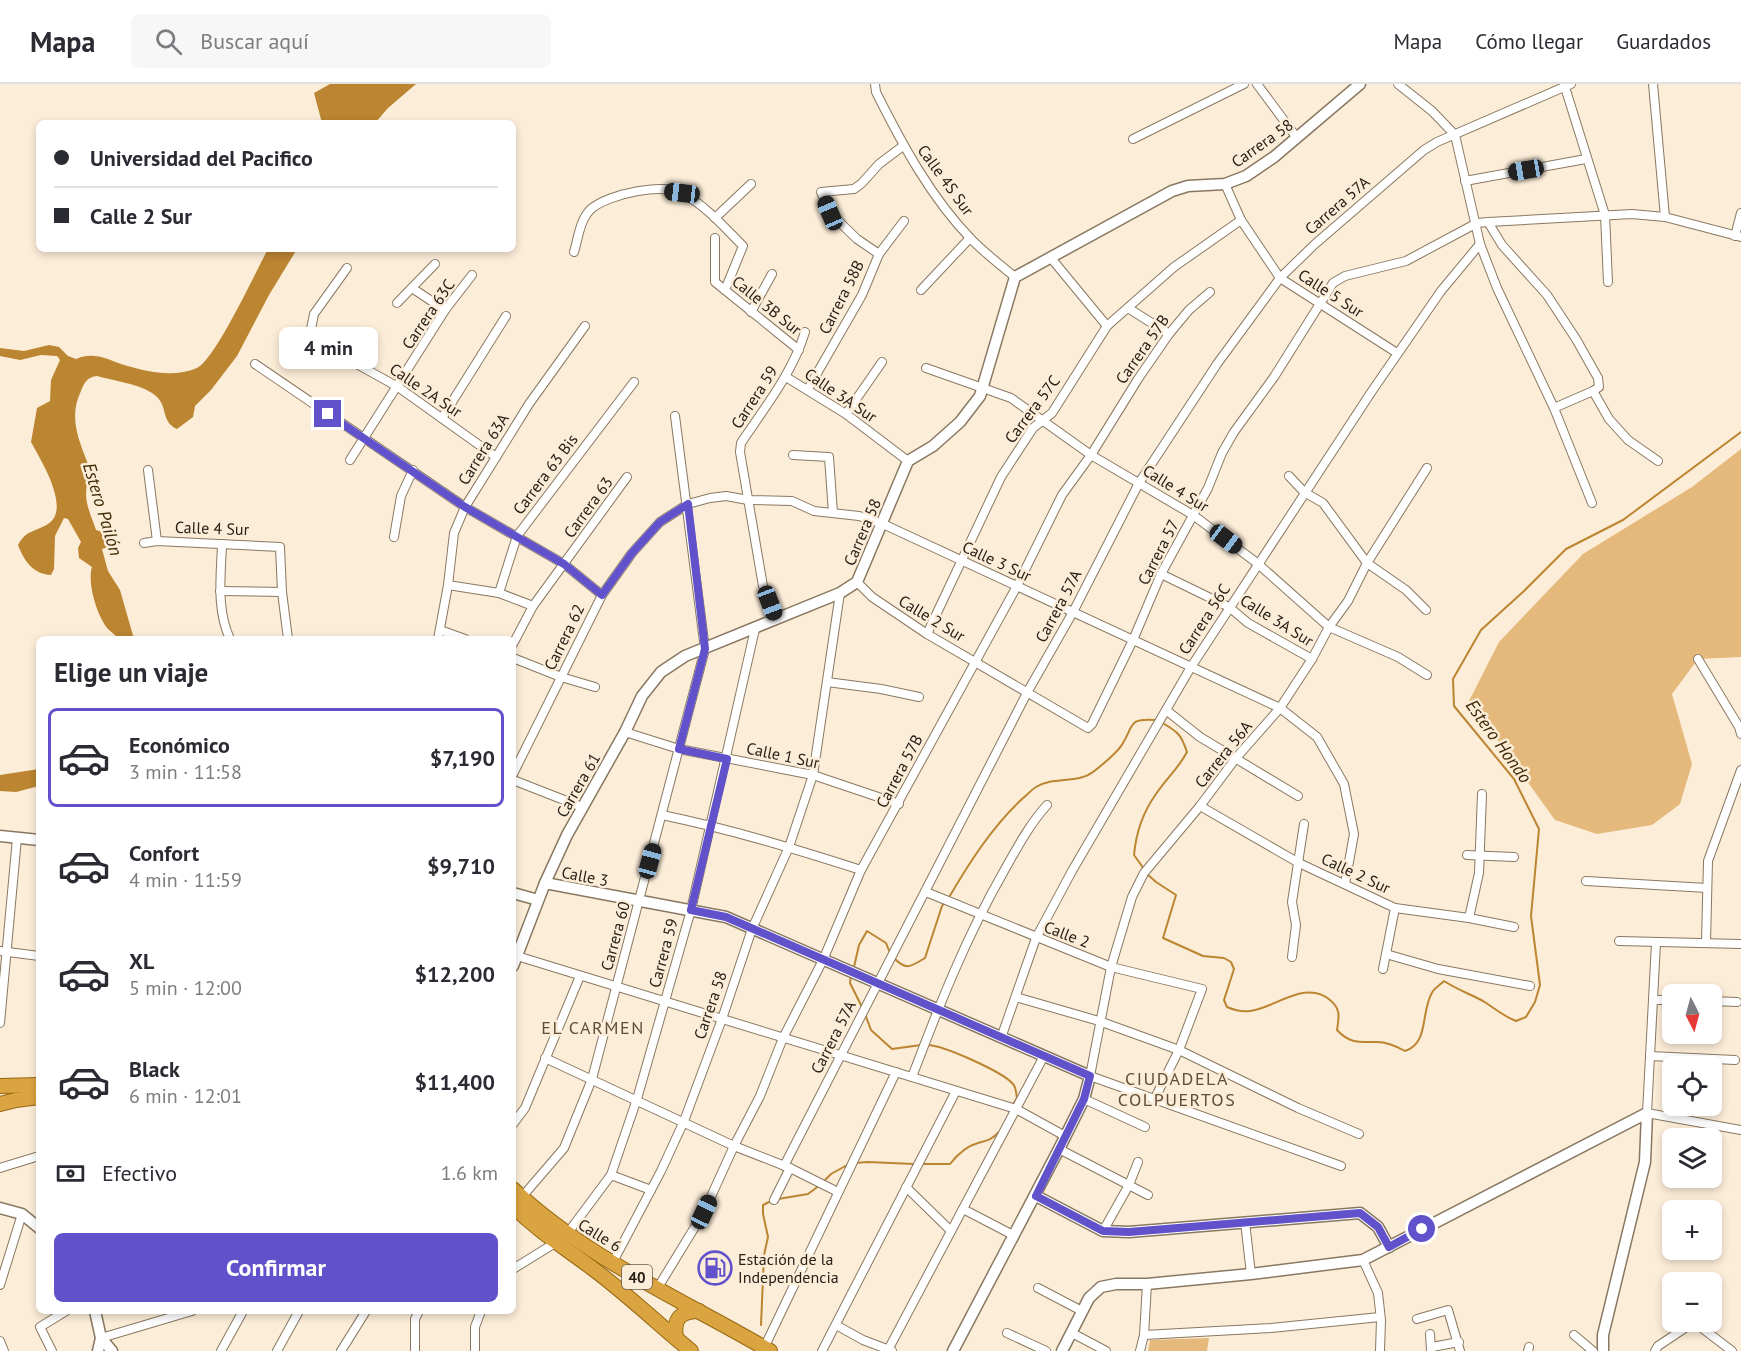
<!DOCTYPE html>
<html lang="es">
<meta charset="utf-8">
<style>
body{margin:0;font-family:"PT Sans",sans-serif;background:#f7f7f7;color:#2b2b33;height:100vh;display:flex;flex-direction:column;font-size:22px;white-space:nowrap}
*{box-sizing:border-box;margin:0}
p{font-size:20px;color:#7c7c81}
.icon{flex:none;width:33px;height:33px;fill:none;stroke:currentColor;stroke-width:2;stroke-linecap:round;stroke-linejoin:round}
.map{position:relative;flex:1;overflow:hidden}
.sheet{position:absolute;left:36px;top:552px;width:480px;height:678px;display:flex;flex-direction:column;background:#fff;border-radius:9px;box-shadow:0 3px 9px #0003}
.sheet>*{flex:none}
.hud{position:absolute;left:36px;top:36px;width:480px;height:132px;border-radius:9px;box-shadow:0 3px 9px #0003;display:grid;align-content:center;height:132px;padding:0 18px;background:#fff}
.needle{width:39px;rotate:174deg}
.controls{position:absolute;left:1662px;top:900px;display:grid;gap:12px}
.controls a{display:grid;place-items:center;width:60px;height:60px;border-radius:9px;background:#fff;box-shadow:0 3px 9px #0003;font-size:30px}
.end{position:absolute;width:27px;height:27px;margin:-14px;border:8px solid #6151ca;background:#fff;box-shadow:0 0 0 3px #fff}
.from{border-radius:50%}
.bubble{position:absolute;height:42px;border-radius:9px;background:#fff;box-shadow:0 3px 9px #0003;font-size:20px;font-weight:700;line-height:42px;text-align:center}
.car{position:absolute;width:18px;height:36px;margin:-18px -9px;border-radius:8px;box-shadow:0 0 4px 2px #0007;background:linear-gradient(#222 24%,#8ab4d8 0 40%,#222 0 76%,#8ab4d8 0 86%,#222 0)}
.hud b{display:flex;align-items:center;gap:21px;height:57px;font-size:22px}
.hud b+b{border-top:2px solid #e1e1e2}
.hud i{width:15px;height:15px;background:#2b2b33}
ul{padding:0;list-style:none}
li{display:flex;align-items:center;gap:18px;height:99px;margin:0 12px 9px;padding:0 6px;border:3px solid transparent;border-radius:9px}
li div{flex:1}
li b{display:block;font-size:22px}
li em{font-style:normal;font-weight:700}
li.active{border-color:#6151ca}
li>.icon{width:54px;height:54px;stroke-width:1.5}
h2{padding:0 18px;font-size:27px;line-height:72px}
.pay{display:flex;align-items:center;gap:15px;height:66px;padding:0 18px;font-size:22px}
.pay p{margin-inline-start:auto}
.action{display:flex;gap:12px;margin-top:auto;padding:12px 18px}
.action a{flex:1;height:69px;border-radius:9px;background:#6151ca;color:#fff;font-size:24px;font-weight:700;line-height:69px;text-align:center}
header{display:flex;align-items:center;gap:36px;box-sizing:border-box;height:84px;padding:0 30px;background:#fff;border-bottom:2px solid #e1e1e2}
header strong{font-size:28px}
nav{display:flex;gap:33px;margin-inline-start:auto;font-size:21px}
.search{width:420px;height:54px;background:#f7f7f7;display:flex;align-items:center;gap:15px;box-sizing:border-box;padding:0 21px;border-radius:9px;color:#7c7c81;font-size:22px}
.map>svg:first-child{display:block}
.green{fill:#e5b87b}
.water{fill:#bb8531}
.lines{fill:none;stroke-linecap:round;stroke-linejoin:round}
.stream{stroke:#bb8531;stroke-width:2}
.minor-casing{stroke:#897861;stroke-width:10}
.tertiary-casing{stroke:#897861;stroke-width:13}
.secondary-casing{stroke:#897861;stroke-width:13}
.trunk-casing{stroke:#956712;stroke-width:16}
.minor{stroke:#fff;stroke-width:8}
.tertiary{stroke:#fff;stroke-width:10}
.secondary{stroke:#fff;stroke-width:10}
.trunk{stroke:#daa440;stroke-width:14}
.route{stroke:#6151ca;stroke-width:8}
.labels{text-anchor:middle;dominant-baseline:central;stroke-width:5;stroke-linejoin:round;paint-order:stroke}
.shield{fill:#fcedd8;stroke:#675e51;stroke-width:1.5}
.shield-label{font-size:15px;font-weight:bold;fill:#272017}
.street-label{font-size:16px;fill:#272017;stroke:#fcedd8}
.poi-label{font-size:16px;fill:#272017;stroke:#fcedd8;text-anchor:start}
.water-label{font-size:18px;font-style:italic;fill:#422c07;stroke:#fcedd8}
.neighbourhood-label{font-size:18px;letter-spacing:1.5px;fill:#5f4e39;stroke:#fcedd8}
</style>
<header>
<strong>Mapa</strong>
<div class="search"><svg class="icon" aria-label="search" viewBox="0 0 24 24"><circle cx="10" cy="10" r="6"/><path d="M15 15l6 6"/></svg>Buscar aquí</div>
<nav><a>Mapa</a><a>Cómo llegar</a><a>Guardados</a></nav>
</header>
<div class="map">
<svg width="1741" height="1267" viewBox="0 0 1741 1267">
<rect width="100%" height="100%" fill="#fcedd8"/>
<g class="green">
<polygon points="1741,365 1741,573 1698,575 1672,610 1692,680 1680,720 1652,741 1597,750 1555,736 1469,617 1499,558 1583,470 1692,403"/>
<polygon points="1209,1254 1207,1267 1148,1267 1150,1256"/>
</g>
<g class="water">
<polygon points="330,0 416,0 388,24 375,39 322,39 314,9"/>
<path d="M 268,165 L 297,165 L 269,211 L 237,272 L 211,306 L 195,322 L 193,333 L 177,345 C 159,337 170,320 152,309 C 136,299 114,297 97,292 C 87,293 84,299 81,307 C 67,336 81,360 91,388 C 81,412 88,423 96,446 L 105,449 L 109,454 L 109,463 L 102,465 L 108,487 L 120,506 L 134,555 L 118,555 C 116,551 112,549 108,545 C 97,532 87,499 92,483 L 79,474 L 78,464 L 81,458 L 68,435 L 64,434 L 55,452 L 54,485 L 51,491 C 33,490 24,477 18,461 C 26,446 35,448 48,440 C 72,425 40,375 31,358 L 37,324 L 50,317 L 51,296 L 60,276 L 57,272 L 41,271 L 20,276 L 0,272 L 0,264 L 24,267 L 49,261 L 59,263 L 68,272 L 76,275 C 93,267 107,275 124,281 C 148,288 173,294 197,284 C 215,276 256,187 268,165 Z"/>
<polygon points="39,685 39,702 16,708 0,707 0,691"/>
</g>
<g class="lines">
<g class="stream">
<path d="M 1144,785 L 1134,771 C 1136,749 1143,728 1156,710 C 1166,695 1178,685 1187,668 C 1181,650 1178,648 1161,638"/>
<path d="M 1147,790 L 1156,798 L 1176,811 L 1163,854 L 1203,872 L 1224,874 L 1231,878 L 1234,885 L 1224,916 L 1227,923 C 1234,926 1243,928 1250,927 C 1275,924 1306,895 1330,916 C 1341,925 1339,933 1337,946 C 1350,960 1359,958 1377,958 C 1387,958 1396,962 1405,967 C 1430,959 1420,926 1433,907 C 1436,903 1441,900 1444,897 C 1456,905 1470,910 1483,917 C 1494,924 1503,932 1516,937 L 1526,933 L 1535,918 L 1540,901 L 1531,832 L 1539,745 L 1514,695 L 1454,622 L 1453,595 L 1481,546 L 1524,507 L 1566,465 L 1623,436 L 1741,348"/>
<path d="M 948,815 C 969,779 992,743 1022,715 C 1027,711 1031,706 1036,703 C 1054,692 1077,700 1093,688 C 1101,682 1119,667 1123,659 C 1134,641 1128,634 1156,636"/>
<path d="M 893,873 C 906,887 910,883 925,874 L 942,822 L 944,819"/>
<polyline points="854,883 859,861 867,847 886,859 890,869"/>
<polyline points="851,892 850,899 863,925"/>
<polyline points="865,930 871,946 892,965 921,961"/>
<path d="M 927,961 C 943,961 1003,988 1013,1000 C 1016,1003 1016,1009 1017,1014 L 1012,1022"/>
<polyline points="854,1079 868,1078 914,1080"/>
<path d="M 920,1080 L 950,1080 C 957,1071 967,1062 978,1059 C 988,1056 991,1056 999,1048"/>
<polyline points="824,1097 831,1090 849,1080"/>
<polyline points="778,1115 808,1110 820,1101"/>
<polyline points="761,1241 764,1171 768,1153 763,1130 763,1121 773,1116"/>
</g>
<defs>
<g id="minor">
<path d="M 875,0 L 876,8 C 902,60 931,114 972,156 C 985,169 1000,181 1015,193"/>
<polyline points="1257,0 1297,54"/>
<polyline points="1398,0 1432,27 1455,51 1480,160 1497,204 1554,324 1592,419"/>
<polyline points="1564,0 1605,131 1608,198"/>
<polyline points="1653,0 1665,133"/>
<polyline points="1133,55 1244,0"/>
<polyline points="1465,97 1586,75"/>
<polyline points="1225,100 1241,136 1280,194 1397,269"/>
<polyline points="715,134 751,100"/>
<polyline points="1488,138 1502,161 1547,211 1576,255 1598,294 1599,303 1593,307 1554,324"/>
<polyline points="1735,152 1741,129"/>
<polyline points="715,154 715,198 799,266"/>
<path d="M 574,168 C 578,155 580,135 591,125 C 608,110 664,98 684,110 C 707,123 725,144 743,162 L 725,206"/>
<polyline points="879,170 857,155 830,129 821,108 854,105 862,99 879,80 903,62"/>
<polyline points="1051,174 1107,242"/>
<polyline points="347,184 314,230 311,245 319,259 398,303 496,373"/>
<polyline points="412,204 445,226"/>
<polyline points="921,206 970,154"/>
<polyline points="397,219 435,180"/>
<polyline points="1128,224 1169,250"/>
<polyline points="751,228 772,190"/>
<polyline points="255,280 465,423 564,480 602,511"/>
<polyline points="926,284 1011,314 1091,371 1193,431 1257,479 1329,543 1398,573 1427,591"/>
<polyline points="786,293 846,330 908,377"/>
<polyline points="808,305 862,211 879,170 904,137"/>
<polyline points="1593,307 1609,335 1628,356 1658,377"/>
<polyline points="846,330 882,278"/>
<polyline points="442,334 506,232"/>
<polyline points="793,371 829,373 833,429"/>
<polyline points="350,376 445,226 472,191"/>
<polyline points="148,386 157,457"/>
<polyline points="1289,392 1304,408 1323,419 1367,479 1406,506 1426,526"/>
<polyline points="394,453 401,412 413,386"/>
<polyline points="144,459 157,457 280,463 282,508 288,555"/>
<path d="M 222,460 C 221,491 216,525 230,555"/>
<polyline points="1161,490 1229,523 1248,539 1312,575"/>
<polyline points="857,498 872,513 927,550 1088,644 1092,640 1133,556 1161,490 1208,404 1222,369 1234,348 1274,293 1333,199 1345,192 1406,177 1477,139 1488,138 1632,130 1665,133 1741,153"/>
<polyline points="448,501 499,509 533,522"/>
<polyline points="220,507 282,508"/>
<polyline points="499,509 517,452 634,298"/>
<path d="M 776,536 L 763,502 L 740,368 L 741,359 C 765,323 792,290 805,248"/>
<polyline points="440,546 465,555"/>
<polyline points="927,550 1001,393 1033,344 1052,329 1107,242 1174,183 1241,136"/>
<polyline points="438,555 448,501 454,449 465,423 529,320 585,242"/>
<polyline points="513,560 533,522 627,393"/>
<polyline points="513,574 561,593 595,603"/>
<polyline points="1698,575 1739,643 1741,650"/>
<polyline points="827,598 881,605 919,613"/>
<polyline points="1166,626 1200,653 1298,712"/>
<polyline points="625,648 679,665 813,691 899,720"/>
<polyline points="513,690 602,511 632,469 660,438 688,420 710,414 726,412 748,416 792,417 814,427 859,432 883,440 1280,624 1317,653 1344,700 1354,750 1345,800"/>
<polyline points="513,696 582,723"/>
<polyline points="1200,722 1299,779 1395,824 1469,834 1514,843"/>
<path d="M 662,731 C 730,745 795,765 861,786"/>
<polyline points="1467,771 1514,773"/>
<polyline points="1586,797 1707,804"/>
<polyline points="926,808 1111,883 1202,905 1179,966 1154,1016"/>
<polyline points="1469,834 1479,789 1482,710"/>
<polyline points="1619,857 1741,860"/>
<polyline points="1706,858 1708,777 1741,686"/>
<polyline points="1656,859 1647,1029 1741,1046"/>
<polyline points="0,867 39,872"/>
<polyline points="1386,870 1438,885 1530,902"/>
<polyline points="517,872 1016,1025 1065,1052"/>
<polyline points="1292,873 1296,841 1292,818 1304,740"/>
<polyline points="1383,885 1395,824"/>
<polyline points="1016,913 1099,937 1179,966 1298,1024 1359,1050"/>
<polyline points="1653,916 1672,916"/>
<polyline points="1712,917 1737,918"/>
<polyline points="0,939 17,754"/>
<polyline points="1001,954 1036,854 1072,787 1191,583 1372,307 1441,207 1480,160"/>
<polyline points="1650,972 1735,976"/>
<polyline points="545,974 734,1062 790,1084 838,1108"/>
<path d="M 912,993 C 939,922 966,853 1004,787 C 1017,764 1029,741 1047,721"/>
<polyline points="1084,1015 1145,1043"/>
<polyline points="513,1040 525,1024 580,892"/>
<polyline points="1059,1065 1148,1111"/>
<polyline points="784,1082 1028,607 1073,528 1139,399 1217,280 1280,194 1315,160 1424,66 1437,58 1571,0"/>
<polyline points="1341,1082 1090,992 1111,883 1132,813 1144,789 1200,722 1236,674 1280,624 1312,575 1329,543 1348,517 1367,479 1427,384"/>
<polyline points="0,1084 39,1072"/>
<polyline points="611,1091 651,1106"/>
<polyline points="906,1103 951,1147"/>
<polyline points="522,1113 564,1064 592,995 705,565 675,332"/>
<polyline points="774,1116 790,1084"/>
<polyline points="963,1125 1013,1151"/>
<polyline points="1245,1138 1251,1190"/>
<polyline points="1103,1147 1129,1101 1138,1078"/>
<polyline points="567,1150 611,1091 637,1015 691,826 755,545"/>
<polyline points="1363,1176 1378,1209 1381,1236 1380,1267"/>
<polyline points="613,1178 661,1087 684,1037 722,935 752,845 789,763 813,691 840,509"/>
<polyline points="513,1185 555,1159"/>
<polyline points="0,1201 22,1130"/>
<polyline points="1038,1204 1082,1227"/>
<polyline points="657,1205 704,1128 734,1062 760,1012 783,954 823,876 861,786 1017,502 1062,411 1091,371 1138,295 1169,250 1189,226 1210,208"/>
<polyline points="1417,1235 1448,1226 1460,1267"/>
<polyline points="1694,1238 1732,1267"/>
<polyline points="836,1241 863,1256 892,1267"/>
<polyline points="1007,1249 1046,1267"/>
<polyline points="1072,1249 1106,1267"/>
<polyline points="1430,1250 1431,1267"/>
<polyline points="1144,1251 1271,1244 1380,1233"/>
<polyline points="1574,1251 1593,1267"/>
<polyline points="101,1254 192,1227"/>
<polyline points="0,1257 4,1267"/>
<polyline points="1432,1263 1459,1258"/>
<polyline points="764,1264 896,988"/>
<polyline points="888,1266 1044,972"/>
<polyline points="52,1267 40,1243 66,1227"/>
<polyline points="221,1267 243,1227"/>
<polyline points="277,1267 299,1227"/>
<polyline points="341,1267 366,1227"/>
<polyline points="415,1267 415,1235 419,1227"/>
<polyline points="475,1267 475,1243 481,1227"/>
<polyline points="822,1267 956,1007"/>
<polyline points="1140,1267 1144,1251 1147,1200"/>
<polyline points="1528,1267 1529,1263"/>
<polyline points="1655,1267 1658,1262 1694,1238"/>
</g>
<polyline id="tertiary" points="545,799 567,751 625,648 642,612 661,588 685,572 840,509 857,498 908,377 933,362 960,338 980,312 1015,193 1172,107 1188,102 1225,100 1246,92 1274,73 1360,0"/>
<g id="secondary">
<polyline points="0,752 39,756"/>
<polyline points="513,809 538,816"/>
<polyline points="513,882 545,799 726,833 1090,992 1084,1015 1059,1065 953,1267"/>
<polyline points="1036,1112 1103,1147 1129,1148 1360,1129 1378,1143 1389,1163"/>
<polyline points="0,1124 22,1130 39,1144"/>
<polyline points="95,1227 101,1254 112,1267"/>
<polyline points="98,1267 101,1254"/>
<polyline points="1062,1267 1089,1214 1101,1203 1116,1200 1147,1200 1251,1190 1363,1176 1647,1029 1645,1078 1603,1251 1603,1267"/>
</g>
<g id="trunk">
<polyline points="0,1002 39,1001"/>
<polyline points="0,1020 16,1016 39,1013"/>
<path d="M 513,1105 C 587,1175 683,1216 770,1267"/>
<path d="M 513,1122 C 538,1147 564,1163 592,1184 C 627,1210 658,1240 691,1267"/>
<path d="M 676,1254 C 673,1235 680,1227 699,1227"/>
</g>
</defs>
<use href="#minor" class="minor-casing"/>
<use href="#tertiary" class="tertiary-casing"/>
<use href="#secondary" class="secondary-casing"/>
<use href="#trunk" class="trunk-casing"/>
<use href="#minor" class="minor"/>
<use href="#tertiary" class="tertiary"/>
<use href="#secondary" class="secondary"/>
<use href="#trunk" class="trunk"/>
</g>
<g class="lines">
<polyline class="route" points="328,330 465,423 564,480 602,511 632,469 660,438 688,420 705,565 679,665 727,675 691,826 726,833 1090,992 1084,1015 1036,1112 1103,1147 1129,1148 1360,1129 1378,1143 1389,1163 1422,1145"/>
</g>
<defs>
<symbol id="fuel-ring" viewBox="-11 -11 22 22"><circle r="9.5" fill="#fcedd8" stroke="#6151ca" stroke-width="1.5"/><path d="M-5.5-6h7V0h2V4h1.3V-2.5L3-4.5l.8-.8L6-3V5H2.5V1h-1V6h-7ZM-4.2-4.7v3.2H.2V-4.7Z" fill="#6151ca"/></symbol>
</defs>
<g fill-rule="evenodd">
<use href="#fuel-ring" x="696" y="1165" width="38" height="38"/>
</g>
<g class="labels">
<rect class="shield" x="622" y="1181" width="30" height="24" rx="4.5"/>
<g class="shield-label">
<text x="637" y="1193">40</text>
</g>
<g class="street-label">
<text transform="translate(1262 59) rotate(-35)">Carrera 58</text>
<text transform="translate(946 96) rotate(54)">Calle 4S Sur</text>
<text transform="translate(1337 121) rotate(-41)">Carrera 57A</text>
<text transform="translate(1331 209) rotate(33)">Calle 5 Sur</text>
<text transform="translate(841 213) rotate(-63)">Carrera 58B</text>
<text transform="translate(767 221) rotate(39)">Calle 3B Sur</text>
<text transform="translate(428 230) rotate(-56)">Carrera 63C</text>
<text transform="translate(1142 265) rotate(-55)">Carrera 57B</text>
<text transform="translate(426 306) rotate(34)">Calle 2A Sur</text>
<text transform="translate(841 311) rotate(34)">Calle 3A Sur</text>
<text transform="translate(754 313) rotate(-57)">Carrera 59</text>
<text transform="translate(1032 325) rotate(-53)">Carrera 57C</text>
<text transform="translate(483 365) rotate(-58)">Carrera 63A</text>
<text transform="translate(545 390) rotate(-53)">Carrera 63 Bis</text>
<text transform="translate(1176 404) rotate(32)">Calle 4 Sur</text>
<text transform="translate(588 423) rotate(-54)">Carrera 63</text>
<text transform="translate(212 444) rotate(2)">Calle 4 Sur</text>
<text transform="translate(862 448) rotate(-67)">Carrera 58</text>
<text transform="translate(1158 468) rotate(-63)">Carrera 57</text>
<text transform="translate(997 477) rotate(25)">Calle 3 Sur</text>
<text transform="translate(1058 522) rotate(-62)">Carrera 57A</text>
<text transform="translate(932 534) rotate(31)">Calle 2 Sur</text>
<text transform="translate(1204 535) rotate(-57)">Carrera 56C</text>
<text transform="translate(1277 536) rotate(32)">Calle 3A Sur</text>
<text transform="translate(564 553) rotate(-64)">Carrera 62</text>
<text transform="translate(1223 670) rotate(-51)">Carrera 56A</text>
<text transform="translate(783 671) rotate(12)">Calle 1 Sur</text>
<text transform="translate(899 687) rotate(-62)">Carrera 57B</text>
<text transform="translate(578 701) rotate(-60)">Carrera 61</text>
<text transform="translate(1356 789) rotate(25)">Calle 2 Sur</text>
<text transform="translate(585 792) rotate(11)">Calle 3</text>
<text transform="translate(1067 850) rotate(21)">Calle 2</text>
<text transform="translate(615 852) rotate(-75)">Carrera 60</text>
<text transform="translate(663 869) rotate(-75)">Carrera 59</text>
<text transform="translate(710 921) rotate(-71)">Carrera 58</text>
<text transform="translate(833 953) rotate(-63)">Carrera 57A</text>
<text transform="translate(600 1151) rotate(32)">Calle 6</text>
</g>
<g class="poi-label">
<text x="738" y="1175">Estación de la<tspan x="738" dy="18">Independencia</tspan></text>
</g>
<g class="water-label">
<text transform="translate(103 425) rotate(73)">Estero Pailón</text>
<text transform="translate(1499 657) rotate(54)">Estero Hondo</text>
</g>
<g class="neighbourhood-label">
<text x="593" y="943">EL CARMEN</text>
<text x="1177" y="994">CIUDADELA<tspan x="1177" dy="21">COLPUERTOS</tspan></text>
</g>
</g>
</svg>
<div class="controls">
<a><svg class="needle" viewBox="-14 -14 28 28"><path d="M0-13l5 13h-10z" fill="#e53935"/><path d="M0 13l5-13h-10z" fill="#7c7c81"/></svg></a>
<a><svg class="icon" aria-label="locate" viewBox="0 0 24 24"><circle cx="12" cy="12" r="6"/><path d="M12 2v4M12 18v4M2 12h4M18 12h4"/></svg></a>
<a><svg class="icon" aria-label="layers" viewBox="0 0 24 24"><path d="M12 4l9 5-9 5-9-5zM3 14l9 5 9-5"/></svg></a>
<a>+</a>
<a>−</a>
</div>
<i class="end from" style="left:1422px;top:1145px"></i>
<i class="end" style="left:328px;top:330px"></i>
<div class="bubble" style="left:279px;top:243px;width:99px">4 min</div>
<i class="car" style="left:1526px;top:86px;rotate:260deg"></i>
<i class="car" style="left:682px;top:109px;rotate:277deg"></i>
<i class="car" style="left:830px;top:129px;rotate:337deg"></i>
<i class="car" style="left:1226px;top:455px;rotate:127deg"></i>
<i class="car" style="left:770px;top:519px;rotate:159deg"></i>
<i class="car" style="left:650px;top:777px;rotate:15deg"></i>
<i class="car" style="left:704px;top:1128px;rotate:25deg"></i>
<div class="hud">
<b><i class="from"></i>Universidad del Pacifico</b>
<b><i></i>Calle 2 Sur</b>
</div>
<section class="sheet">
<h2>Elige un viaje</h2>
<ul>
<li class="active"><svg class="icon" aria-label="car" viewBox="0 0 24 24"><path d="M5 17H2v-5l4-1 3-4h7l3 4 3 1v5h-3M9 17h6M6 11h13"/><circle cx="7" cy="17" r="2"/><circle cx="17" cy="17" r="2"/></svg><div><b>Económico</b><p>3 min · 11:58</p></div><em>$7,190</em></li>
<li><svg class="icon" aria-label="car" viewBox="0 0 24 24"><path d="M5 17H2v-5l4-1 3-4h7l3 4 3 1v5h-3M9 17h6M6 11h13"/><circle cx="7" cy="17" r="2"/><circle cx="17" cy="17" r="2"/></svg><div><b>Confort</b><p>4 min · 11:59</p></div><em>$9,710</em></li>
<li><svg class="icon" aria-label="car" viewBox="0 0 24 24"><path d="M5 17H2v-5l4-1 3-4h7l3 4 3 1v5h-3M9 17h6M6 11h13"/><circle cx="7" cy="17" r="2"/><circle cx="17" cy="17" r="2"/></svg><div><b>XL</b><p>5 min · 12:00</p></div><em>$12,200</em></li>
<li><svg class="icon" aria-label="car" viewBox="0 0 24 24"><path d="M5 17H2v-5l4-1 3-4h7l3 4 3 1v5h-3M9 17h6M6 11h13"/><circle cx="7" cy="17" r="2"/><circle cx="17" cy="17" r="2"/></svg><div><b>Black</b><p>6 min · 12:01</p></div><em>$11,400</em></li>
</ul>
<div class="pay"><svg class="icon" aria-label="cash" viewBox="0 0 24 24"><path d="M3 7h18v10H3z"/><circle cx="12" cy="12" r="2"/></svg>Efectivo<p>1.6 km</p></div>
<div class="action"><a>Confirmar</a></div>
</section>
</div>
